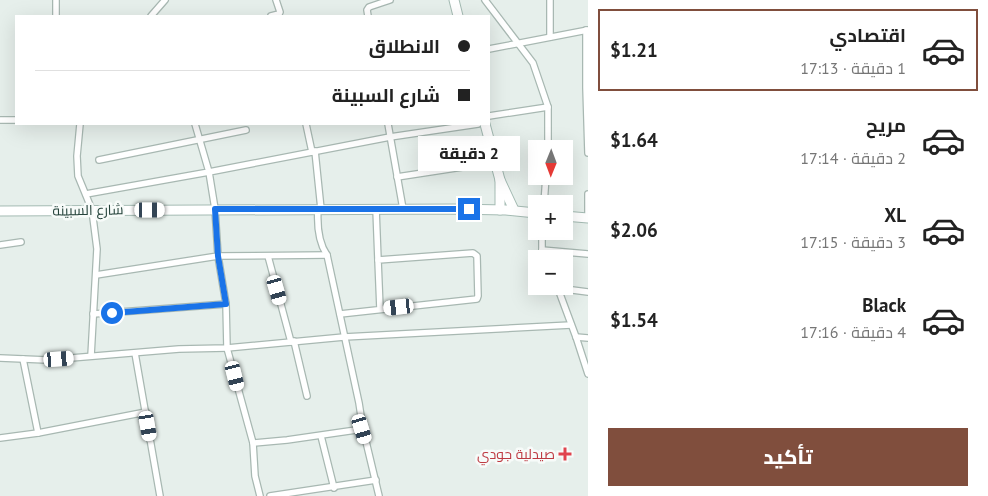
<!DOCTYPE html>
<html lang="ar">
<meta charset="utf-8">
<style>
body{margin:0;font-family:"PT Sans",Cairo,sans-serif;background:#f6f6f6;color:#222;direction:rtl;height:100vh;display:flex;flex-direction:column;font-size:19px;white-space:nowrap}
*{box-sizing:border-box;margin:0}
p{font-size:16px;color:#767676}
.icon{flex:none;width:28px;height:28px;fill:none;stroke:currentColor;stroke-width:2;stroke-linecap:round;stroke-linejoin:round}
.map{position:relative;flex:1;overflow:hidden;direction:ltr}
.panel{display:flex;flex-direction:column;background:#fff;width:400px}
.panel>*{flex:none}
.guide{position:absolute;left:15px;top:15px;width:475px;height:110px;border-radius:0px;box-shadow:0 5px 20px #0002;direction:rtl;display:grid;align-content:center;height:110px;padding:0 20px;background:#fff}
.needle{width:32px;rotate:181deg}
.tools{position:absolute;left:528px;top:140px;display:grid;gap:10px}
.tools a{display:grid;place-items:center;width:45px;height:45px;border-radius:0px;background:#fff;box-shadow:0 5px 20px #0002;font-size:25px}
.end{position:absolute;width:22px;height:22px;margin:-11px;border:6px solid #1a73e8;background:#fff;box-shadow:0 0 0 2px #fff}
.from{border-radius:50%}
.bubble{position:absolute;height:35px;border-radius:0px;background:#fff;box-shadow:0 5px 20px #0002;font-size:16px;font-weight:800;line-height:35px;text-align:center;direction:rtl}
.car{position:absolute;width:15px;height:30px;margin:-15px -8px;border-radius:6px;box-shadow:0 0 4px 1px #0007;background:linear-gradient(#fff 24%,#345 0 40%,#fff 0 76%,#345 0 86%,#fff 0)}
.guide b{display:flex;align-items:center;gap:18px;height:48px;font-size:19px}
.guide b+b{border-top:1px solid #e0e0e0}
.guide i{width:12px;height:12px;background:#222}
ul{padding:9px 0 0;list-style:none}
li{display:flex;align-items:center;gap:15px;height:82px;margin:0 10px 8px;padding:0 10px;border:2px solid transparent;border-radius:0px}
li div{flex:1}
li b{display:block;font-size:19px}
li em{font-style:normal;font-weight:800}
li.current{border-color:#804e3d}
li>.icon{width:45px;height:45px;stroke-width:1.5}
.action{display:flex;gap:10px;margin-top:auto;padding:10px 20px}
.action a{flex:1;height:58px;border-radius:0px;background:#804e3d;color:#fff;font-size:20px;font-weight:800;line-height:58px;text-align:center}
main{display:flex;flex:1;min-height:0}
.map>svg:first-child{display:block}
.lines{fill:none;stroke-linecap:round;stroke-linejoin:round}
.street-casing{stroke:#a8b8b2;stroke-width:8}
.secondary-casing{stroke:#a4bbb3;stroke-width:11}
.street{stroke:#fff;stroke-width:5.5}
.secondary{stroke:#fff;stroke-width:9}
.route{stroke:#1a73e8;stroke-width:6}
.health-dot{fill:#e0444e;stroke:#f7fbf9;stroke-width:2}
.labels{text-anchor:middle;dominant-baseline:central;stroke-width:5;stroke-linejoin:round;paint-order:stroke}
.street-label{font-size:14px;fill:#24423a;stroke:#f7fbf9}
.health-label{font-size:14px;fill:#be3a42;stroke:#f7fbf9;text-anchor:end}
</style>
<main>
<section class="panel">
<ul>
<li class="current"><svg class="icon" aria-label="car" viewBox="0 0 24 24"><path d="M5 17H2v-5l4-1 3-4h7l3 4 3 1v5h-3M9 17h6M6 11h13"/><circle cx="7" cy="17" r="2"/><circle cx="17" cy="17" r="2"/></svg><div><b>اقتصادي</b><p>1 دقيقة · 17:13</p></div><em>$1.21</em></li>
<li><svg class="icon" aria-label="car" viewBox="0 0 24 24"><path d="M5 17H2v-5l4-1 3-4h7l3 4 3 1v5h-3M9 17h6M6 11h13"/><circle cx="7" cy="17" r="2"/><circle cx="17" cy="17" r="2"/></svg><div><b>مريح</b><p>2 دقيقة · 17:14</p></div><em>$1.64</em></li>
<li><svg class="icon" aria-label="car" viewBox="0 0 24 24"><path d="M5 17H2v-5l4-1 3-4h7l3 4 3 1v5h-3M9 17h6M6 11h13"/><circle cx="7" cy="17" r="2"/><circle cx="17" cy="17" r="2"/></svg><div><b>XL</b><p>3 دقيقة · 17:15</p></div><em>$2.06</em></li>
<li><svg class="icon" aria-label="car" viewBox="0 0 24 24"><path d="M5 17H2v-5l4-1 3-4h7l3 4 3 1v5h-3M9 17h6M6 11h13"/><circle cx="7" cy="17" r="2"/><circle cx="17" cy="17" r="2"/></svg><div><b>Black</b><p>4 دقيقة · 17:16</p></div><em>$1.54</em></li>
</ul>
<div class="action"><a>تأكيد</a></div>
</section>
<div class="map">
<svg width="588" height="496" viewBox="0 0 588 496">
<rect width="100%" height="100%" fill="#e6efeb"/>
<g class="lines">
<defs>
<g id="street">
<polyline points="485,0 533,63 548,107 548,149"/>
<polyline points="550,0 550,37"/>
<polyline points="56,16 56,0"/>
<polyline points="151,16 165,0"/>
<polyline points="271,16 279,14 280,12 276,0"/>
<polyline points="368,16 367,10 369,7 390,0"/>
<polyline points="586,30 586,88 588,153"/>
<polyline points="489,49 588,30"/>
<polyline points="489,116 548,107"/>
<polyline points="0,120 16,120"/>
<polyline points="80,124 77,156 78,176 92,210 97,249 91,356"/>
<polyline points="306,124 312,152"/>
<polyline points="388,124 403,209"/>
<polyline points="315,151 321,209"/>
<polyline points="99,160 246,130"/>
<polyline points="397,177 495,162"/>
<polyline points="86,194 209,172 195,124"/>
<polyline points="544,204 546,176"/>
<path d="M 318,209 C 317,225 318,242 327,255 L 359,403 L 363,429 L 379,496"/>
<polyline points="376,209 378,260"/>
<polyline points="588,218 588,194"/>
<polyline points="542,231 542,250 546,259"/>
<polyline points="0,245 21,242"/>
<polyline points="542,250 588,254"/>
<polyline points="327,255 218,256 226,304 227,348 253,443 287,440 363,429"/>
<polyline points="268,256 291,342"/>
<polyline points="96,275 218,256 215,209 209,172 390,137 478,124"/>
<polyline points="557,286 576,337 588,374"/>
<polyline points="557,288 588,292"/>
<polyline points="93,314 226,304"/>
<polyline points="340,314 477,299 478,296 477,256 473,253 378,260 380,309"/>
<polyline points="576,337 588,338"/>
<polyline points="294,341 307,396"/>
<polyline points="135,353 160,496"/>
<polyline points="0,358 47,360 179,349 227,348 344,337 571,325"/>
<polyline points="23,359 38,433"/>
<polyline points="321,436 334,488"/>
<polyline points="0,438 38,433 146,412"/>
<polyline points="253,443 255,476 260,496"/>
<polyline points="270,496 376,480"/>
</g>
<g id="secondary">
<polyline points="454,0 458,16"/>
<polyline points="485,124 500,180 514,210"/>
<polyline points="500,210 500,180"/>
<polyline points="0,211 454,209 506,210 536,213"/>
<polyline points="564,216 588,218"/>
</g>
</defs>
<use href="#street" class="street-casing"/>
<use href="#secondary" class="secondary-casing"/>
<use href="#street" class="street"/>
<use href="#secondary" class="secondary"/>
</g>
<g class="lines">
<polyline class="route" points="112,313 226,304 218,256 215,209 469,209"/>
</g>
<path class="health-dot" d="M562.5 446.5h5v5h5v5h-5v5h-5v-5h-5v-5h5z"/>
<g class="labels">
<g class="street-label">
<text transform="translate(88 210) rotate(-1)">شارع السبينة</text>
</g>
<g class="health-label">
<text x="555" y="454">صيدلية جودي</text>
</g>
</g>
</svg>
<div class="tools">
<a><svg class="needle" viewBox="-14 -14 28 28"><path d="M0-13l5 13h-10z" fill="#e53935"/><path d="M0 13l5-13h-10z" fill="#767676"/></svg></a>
<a>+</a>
<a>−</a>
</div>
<i class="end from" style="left:112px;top:313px"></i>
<i class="end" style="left:469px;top:209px"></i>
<div class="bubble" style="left:418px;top:136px;width:102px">2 دقيقة</div>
<i class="car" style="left:150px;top:210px;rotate:90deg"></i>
<i class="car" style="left:277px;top:290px;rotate:164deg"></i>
<i class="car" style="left:399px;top:307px;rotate:264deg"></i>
<i class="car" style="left:59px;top:359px;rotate:86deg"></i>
<i class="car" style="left:235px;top:376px;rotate:166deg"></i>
<i class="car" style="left:148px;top:426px;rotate:170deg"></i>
<i class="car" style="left:362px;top:429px;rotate:163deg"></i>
<div class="guide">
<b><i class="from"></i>الانطلاق</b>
<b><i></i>شارع السبينة</b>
</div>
</div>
</main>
